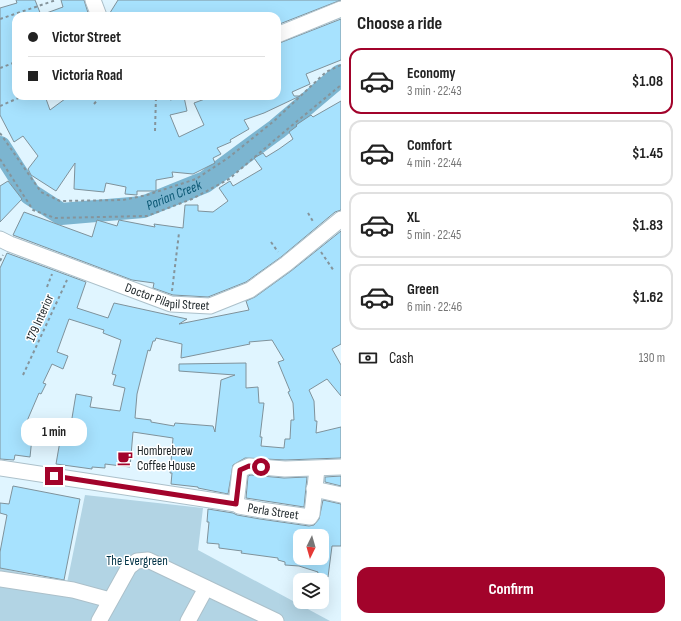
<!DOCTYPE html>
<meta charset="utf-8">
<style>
body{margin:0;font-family:"Sofia Sans Condensed",sans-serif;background:#f2f2f2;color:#222;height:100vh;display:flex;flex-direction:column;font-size:15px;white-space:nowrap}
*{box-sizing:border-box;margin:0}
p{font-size:13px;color:#767676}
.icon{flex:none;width:22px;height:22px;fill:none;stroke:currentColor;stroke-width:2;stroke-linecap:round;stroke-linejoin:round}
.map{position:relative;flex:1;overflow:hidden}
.side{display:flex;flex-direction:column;background:#fff;width:340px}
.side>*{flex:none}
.top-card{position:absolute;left:12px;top:12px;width:269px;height:88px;border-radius:12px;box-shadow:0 4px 16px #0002;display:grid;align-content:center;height:88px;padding:0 16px;background:#fff}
.needle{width:26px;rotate:185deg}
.controls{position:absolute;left:293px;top:529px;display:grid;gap:8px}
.controls a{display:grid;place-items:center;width:36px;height:36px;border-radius:8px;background:#fff;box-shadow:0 4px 16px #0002;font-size:20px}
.end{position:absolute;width:18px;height:18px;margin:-9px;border:5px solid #a2032b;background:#fff;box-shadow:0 0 0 2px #fff}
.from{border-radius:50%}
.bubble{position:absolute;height:28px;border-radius:12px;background:#fff;box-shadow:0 4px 16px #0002;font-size:13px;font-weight:700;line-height:28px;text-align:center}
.top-card b{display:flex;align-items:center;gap:14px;height:38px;font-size:15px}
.top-card b+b{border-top:1px solid #e0e0e0}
.top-card i{width:10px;height:10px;background:#222}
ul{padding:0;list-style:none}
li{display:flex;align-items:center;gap:12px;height:66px;margin:0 8px 6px;padding:0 8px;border:2px solid #e0e0e0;border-radius:12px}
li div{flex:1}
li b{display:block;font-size:15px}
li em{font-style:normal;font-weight:700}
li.on{border-color:#a2032b}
li>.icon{width:36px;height:36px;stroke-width:1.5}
h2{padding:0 16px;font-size:18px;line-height:48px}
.pay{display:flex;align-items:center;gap:10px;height:44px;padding:0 16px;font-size:15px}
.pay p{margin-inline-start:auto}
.action{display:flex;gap:8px;margin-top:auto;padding:8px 16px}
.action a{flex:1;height:46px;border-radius:12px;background:#a2032b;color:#fff;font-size:16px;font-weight:700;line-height:46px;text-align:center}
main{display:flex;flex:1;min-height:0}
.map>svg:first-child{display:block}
.green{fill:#b2d4e4}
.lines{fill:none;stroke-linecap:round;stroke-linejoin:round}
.river{stroke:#7cb5d0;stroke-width:22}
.building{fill:#a7e2fe;stroke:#7f929b;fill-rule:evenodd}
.minor-casing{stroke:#acc0ca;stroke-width:17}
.path{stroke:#85949b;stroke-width:2;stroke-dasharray:3 3;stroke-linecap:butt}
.minor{stroke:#fff;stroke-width:15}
.route{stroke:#a2032b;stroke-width:5}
.labels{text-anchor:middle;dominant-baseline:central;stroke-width:3;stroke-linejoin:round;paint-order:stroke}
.street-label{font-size:13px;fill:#1b2326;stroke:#fff}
.poi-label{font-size:13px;fill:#1b2326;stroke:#fff;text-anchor:start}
.park-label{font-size:13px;fill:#003245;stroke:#fff}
.water-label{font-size:14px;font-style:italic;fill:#0d5975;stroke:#fff}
</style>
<main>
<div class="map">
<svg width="341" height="621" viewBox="0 0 341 621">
<rect width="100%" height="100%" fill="#e0f5ff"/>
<polygon class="green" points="85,495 203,508 198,550 330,621 0,621 0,568 67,583"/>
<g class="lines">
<path class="river" id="s1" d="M 0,147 L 30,194 L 61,214 L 143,207 L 205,182 L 277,129 L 341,75"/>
</g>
<g class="building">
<polygon points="16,0 35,0 41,15 63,7 61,0 84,0 89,16 16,16 16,96 45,96 50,110 69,96 170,96 170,100 184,97 187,111 170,115 179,137 204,125 194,103 213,96 277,96 277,44 341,19 341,60 306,74 310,84 292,92 294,96 300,96 264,113 244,120 249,129 230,140 231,142 217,148 221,154 213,158 215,163 193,174 172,172 173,177 156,180 156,191 137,191 137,195 125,194 126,187 106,183 104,192 74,189 75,163 56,191 31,175 28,169 38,156 23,136 14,142 0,115 0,8 17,3"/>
<polygon points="118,0 341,0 277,25 277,16 108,16"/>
<polygon points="341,101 341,210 335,212 281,257 246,282 208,297 173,295 153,288 154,283 132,280 13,235 24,212 92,237 97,220 117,226 119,220 155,227 154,224 183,228 185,205 198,205 198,211 213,212 228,201 219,188 230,181 233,186 262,169 254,158 263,153 266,157 279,149 293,139 289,132 297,126 296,125 311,115 313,117"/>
<polygon points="8,181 22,199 0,222 0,186"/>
<path d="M 341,231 L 341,344 L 332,349 L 341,365 L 341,396 L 327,379 L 309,390 L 314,401 L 315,421 L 317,421 L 316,433 L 341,427 L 341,458 L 285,460 L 245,458 L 233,465 L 228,494 L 198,488 L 198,487 L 171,484 L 172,473 L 170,473 L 173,438 L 133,432 L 130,467 L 105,464 L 105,468 L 92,467 L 92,469 L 56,464 L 60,441 L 32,438 L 30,457 L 15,455 L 14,460 L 0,459 L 0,268 L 7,253 L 86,282 L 77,308 L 108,318 L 114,303 L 187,319 L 179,324 L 249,310 L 246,301 L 255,297 L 291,271 ZM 69,319 L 104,330 L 103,333 L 121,340 L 112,374 L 116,375 L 113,385 L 125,388 L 120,411 L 90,407 L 92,397 L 76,394 L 71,424 L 63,423 L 62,427 L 38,425 L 39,422 L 27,421 L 39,393 L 41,394 L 46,384 L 43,383 L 52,364 L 63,369 L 68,356 L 57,352 ZM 156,338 L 182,344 L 181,358 L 250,344 L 249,342 L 272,340 L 284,360 L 278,362 L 290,391 L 288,392 L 293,403 L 294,420 L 291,420 L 290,439 L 285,439 L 284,448 L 261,446 L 262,437 L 260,437 L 264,403 L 259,403 L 258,387 L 246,388 L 246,363 L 179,364 L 179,371 L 235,375 L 221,380 L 215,432 L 213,426 L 175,423 L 174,426 L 151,422 L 151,420 L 135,418 L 137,394 L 148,350 L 150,351 L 153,341 L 155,341 Z"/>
<polygon points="251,475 284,478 307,477 304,507 246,498 248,476"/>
<polygon points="341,476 341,486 325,482 325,477"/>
<polygon points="13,486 80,499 64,580 0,568 0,552 7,515 0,513 0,503 9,504"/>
<path d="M 323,500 L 341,504 L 341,546 L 332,546 L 328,577 L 317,576 L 318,572 L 299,566 L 285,565 L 285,562 L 278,560 L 278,558 L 241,553 L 242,551 L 219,548 L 219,544 L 207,543 L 209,522 L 207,522 L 208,509 L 233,513 L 237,515 L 260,519 L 309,526 L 314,525 L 319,519 ZM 300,536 L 322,536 L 322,558 L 300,558 Z"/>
</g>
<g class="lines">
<defs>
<g id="minor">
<polyline points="93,0 99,16"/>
<polyline points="277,35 341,9"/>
<path id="s2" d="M 0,239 L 10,244 L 171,304 L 210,306 L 250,290 L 286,264 L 341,219"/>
<path id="s3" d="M 0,468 L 236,504 L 239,506 L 261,510 L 310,517 L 312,514 L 317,469"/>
<polyline points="314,489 341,495"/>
<polyline points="236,504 240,470 249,466 285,469 341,467"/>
<polyline points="0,579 73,590 110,600"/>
<polyline points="99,621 129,567 137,561 148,560 276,621"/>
<polyline points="188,621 206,588"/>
</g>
</defs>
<use href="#minor" class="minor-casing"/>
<g class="path">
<polyline points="0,19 56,0"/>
<polyline points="0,68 16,62"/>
<polyline points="94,104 101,96"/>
<polyline points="0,106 23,96"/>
<polyline points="155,131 156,96"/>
<polyline points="0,133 41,192 60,201 123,200 147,195 196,179 228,158 274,121 326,72 341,65"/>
<polyline points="0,159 33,210 55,218 147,216 192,199 229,179 284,132 341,85"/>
<polyline points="308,213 314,223"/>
<polyline points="271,242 278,252"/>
<polyline points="321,252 334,271"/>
<polyline points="0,261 3,255"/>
<polyline points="47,287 52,274"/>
<polyline points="172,291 179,233"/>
<polyline points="23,375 67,280"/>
</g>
<use href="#minor" class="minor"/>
</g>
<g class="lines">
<polyline class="route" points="54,476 236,504 240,470 249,466 261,467"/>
</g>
<defs>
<symbol id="cafe-bare" viewBox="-9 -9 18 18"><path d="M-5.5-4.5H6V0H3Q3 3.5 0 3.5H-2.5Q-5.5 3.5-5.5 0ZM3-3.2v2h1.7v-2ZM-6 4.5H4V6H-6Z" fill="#a2032b" stroke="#fff" stroke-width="2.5" paint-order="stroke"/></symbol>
</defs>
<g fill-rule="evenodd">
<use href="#cafe-bare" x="114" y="447" width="22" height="22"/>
</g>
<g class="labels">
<g class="street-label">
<text stroke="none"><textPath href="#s2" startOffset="178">Doctor Pilapil Street</textPath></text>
<text transform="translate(40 318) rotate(-66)">179 Interior</text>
<text stroke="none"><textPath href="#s3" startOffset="277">Perla Street</textPath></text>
</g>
<g class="poi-label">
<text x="137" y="451">Hombrebrew<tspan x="137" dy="15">Coffee House</tspan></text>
</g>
<g class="park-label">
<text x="137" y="561">The Evergreen</text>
</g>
<g class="water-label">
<text stroke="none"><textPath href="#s1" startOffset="208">Parian Creek</textPath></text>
</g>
</g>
</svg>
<div class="controls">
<a><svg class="needle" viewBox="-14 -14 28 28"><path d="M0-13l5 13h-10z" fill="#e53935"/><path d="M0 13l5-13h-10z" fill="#767676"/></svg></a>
<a><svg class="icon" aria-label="layers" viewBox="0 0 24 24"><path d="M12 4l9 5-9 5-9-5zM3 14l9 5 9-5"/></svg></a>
</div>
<i class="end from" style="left:261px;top:467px"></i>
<i class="end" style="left:54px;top:476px"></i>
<div class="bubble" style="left:21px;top:418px;width:66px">1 min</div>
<div class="top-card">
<b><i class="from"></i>Victor Street</b>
<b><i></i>Victoria Road</b>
</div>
</div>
<section class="side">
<h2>Choose a ride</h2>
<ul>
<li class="on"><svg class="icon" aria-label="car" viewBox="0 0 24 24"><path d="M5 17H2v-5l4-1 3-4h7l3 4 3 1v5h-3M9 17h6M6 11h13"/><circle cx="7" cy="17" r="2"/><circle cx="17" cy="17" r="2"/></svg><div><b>Economy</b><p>3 min · 22:43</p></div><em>$1.08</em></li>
<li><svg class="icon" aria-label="car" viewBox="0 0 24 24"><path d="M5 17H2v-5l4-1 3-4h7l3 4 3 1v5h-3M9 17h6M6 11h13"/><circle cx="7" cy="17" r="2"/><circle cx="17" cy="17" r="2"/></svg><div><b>Comfort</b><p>4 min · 22:44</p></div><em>$1.45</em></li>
<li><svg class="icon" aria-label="car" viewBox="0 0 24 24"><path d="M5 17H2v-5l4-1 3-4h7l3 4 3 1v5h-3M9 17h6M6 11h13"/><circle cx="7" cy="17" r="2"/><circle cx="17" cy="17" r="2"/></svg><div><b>XL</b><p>5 min · 22:45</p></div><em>$1.83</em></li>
<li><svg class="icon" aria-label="car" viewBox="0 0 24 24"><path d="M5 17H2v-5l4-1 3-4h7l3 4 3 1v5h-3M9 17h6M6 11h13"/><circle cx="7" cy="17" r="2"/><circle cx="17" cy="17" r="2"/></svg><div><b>Green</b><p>6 min · 22:46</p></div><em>$1.62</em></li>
</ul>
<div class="pay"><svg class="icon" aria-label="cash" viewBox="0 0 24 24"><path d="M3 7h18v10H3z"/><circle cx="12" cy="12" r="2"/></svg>Cash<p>130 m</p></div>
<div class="action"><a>Confirm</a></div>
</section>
</main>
